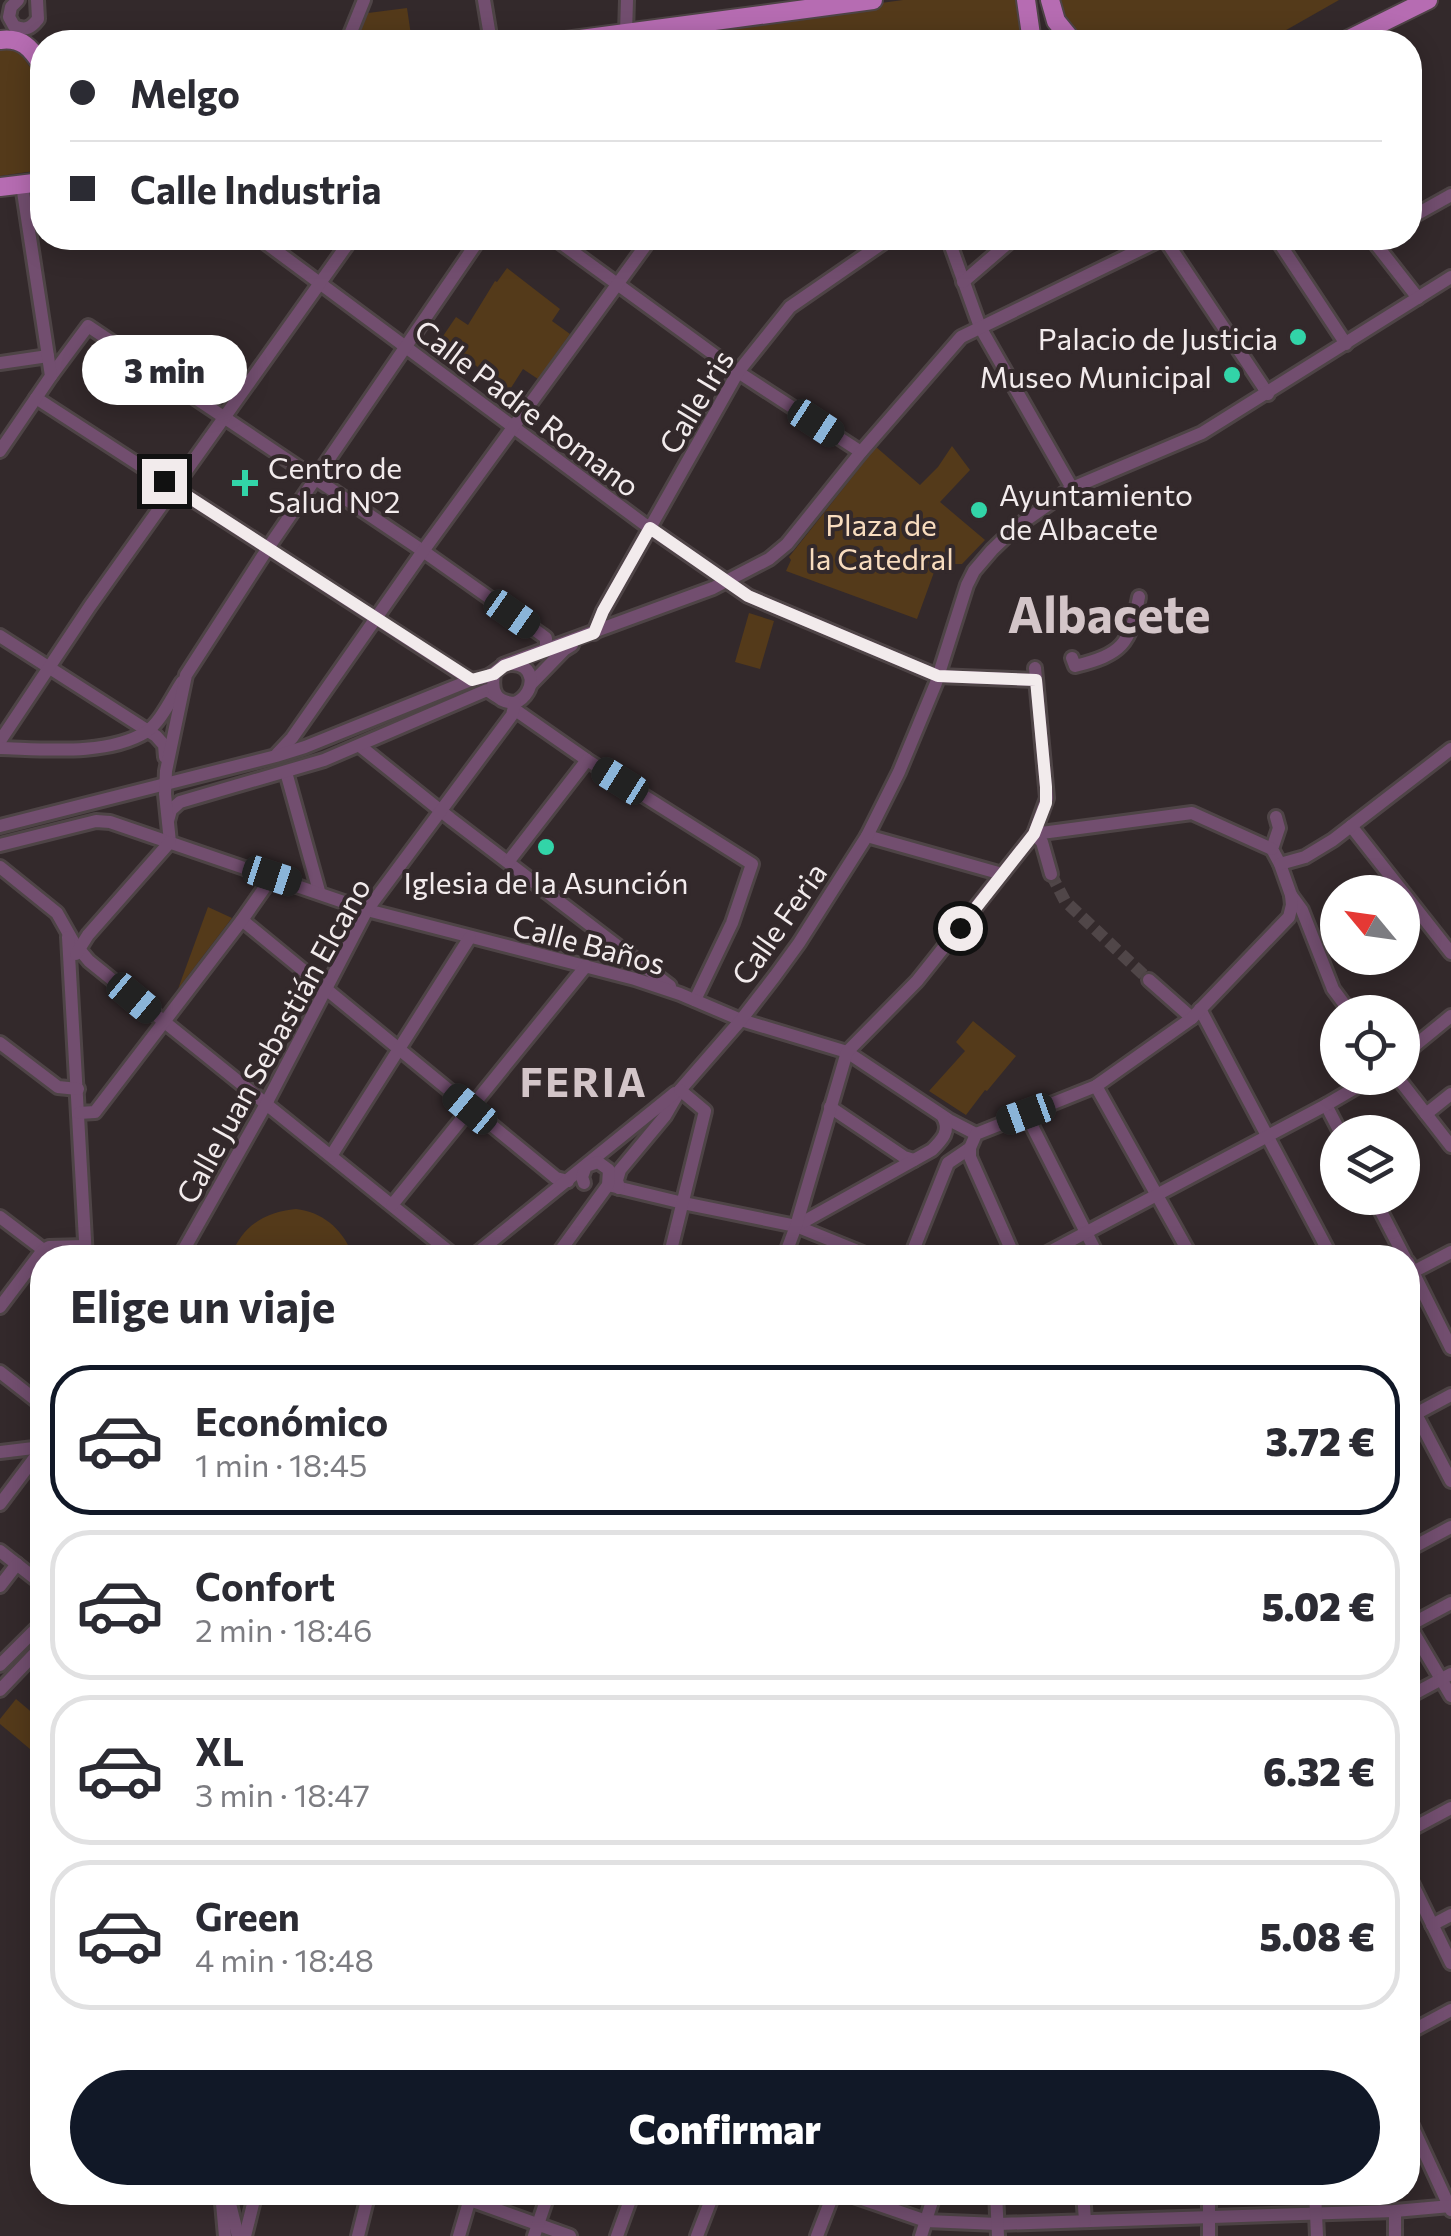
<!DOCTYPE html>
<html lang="es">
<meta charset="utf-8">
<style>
body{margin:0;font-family:Commissioner,sans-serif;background:#f2f2f3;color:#2b2b33;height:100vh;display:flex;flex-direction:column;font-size:38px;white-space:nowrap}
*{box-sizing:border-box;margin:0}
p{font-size:32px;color:#7c7c81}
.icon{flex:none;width:55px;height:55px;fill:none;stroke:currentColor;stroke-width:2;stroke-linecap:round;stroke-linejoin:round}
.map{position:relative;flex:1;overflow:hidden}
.side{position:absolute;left:30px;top:1245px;width:1390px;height:960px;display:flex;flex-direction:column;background:#fff;border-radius:40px;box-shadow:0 5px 25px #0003}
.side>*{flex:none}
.hud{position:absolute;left:30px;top:30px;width:1392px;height:220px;border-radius:40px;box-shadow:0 5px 25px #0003;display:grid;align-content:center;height:220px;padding:0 40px;background:#fff}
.needle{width:65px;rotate:299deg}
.tools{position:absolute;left:1320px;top:875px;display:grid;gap:20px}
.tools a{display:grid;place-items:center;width:100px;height:100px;border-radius:50%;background:#fff;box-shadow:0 5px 25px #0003;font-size:50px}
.end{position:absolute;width:45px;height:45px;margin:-22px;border:12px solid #f2ebec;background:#111;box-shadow:0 0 0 5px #111}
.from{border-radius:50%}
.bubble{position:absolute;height:70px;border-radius:35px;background:#fff;box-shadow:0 5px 25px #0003;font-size:32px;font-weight:800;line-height:70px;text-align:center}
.car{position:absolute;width:30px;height:60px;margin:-30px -15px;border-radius:12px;box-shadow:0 0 8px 2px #0007;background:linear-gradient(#222 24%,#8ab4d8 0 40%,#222 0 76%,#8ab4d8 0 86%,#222 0)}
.hud b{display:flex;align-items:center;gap:35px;height:95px;font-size:38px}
.hud b+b{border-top:2px solid #e1e1e2}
.hud i{width:25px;height:25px;background:#2b2b33}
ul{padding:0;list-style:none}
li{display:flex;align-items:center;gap:30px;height:150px;margin:0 20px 15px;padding:0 20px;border:5px solid #e1e1e2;border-radius:40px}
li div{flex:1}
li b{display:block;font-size:38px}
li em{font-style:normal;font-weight:800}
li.selected{border-color:#111827}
li>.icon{width:90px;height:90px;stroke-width:1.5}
h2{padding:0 40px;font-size:45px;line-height:120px}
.action{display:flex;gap:20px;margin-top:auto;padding:20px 40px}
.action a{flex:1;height:115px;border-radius:60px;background:#111827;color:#fff;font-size:40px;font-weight:800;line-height:115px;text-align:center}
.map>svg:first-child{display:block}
.green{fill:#543a1a}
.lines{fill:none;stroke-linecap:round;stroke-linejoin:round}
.minor-tunnel{stroke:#504648;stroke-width:12;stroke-dasharray:12 6;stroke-linecap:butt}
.minor-casing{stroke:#4e4446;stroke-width:18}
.major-casing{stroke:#4e4446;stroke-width:22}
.minor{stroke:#724e6f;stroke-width:12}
.major{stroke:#b66cb2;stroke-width:18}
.route{stroke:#f2ebec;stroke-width:12}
.poi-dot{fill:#32d4a8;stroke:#33292b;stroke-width:4}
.labels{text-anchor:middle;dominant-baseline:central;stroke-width:8;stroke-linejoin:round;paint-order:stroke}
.poi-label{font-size:30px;fill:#f2ebec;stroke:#33292b;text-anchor:end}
.street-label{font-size:30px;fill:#f2ebec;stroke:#33292b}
.park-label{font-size:30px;fill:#f8dcbe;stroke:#33292b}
.district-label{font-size:40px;font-weight:bold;letter-spacing:2.5px;fill:#d3c5c8;stroke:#33292b}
.town-label{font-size:50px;font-weight:bold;fill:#d3c5c8;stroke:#33292b}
</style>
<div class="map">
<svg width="1451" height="2236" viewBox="0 0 1451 2236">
<rect width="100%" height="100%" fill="#33292b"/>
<g class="green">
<polygon points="903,0 1017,0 1023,42 629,42 643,35"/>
<polygon points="1058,0 1339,0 1265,42 1080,42 1065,26"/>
<polygon points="407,8 412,42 356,42 368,13"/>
<polygon points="10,46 18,50 42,84 42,170 0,176 0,47"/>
<polygon points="507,268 560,309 552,321 570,334 538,379 523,369 509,391 441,339 456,317 468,325 495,281 497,282"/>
<polygon points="952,446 970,470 940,502 985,540 962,564 937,564 917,619 786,571 791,560 789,557 876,447 920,485 938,467"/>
<polygon points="749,613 774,621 760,669 735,662"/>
<polygon points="208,907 232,918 178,989"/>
<polygon points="973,1021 1016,1056 987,1091 985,1090 966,1115 929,1091 965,1051 956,1042"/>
<path d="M 296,1209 C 322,1212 341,1228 351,1251 L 362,1250 L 363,1257 L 231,1257 C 241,1226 265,1212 296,1209 Z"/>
<polygon points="16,1699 42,1721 42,1759 0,1724 0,1719"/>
</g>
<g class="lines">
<polyline class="minor-tunnel" points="1051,874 1065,901 1149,980"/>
<defs>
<g id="minor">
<path d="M 18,0 L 11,7 L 9,17 L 14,26 C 26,31 31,28 38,19 L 37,0"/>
<polyline points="484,0 491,42"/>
<polyline points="626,33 627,0"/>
<polyline points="347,42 364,0"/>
<polyline points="1410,218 1451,195"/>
<polyline points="259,238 644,524 748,596 938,676 1036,680"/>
<polyline points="554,238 738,372 861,452"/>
<polyline points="948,238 980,327 1072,488"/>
<polyline points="1164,238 1268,394"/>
<polyline points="1276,238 1346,344"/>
<polyline points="1371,238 1418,298"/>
<polyline points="963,282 1014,238"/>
<polyline points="0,363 48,356"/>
<polyline points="51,376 88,326 423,551 542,635 546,638 546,651"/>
<polyline points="36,398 471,680"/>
<polyline points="0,451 51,376 22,185"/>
<polyline points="594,633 603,611 738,372 790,307 890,238"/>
<polyline points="0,636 156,736 164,745 165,757"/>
<path d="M 1072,658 L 1075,666 C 1122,654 1130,645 1139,597"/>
<polyline points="503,665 713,588 769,559 787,544 861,452 961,337 1164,238"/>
<polyline points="531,684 564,650 572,645"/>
<polyline points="514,709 587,760 752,864 732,923 695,1000"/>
<polyline points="0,741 90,606 352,238"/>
<polyline points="360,746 451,819 670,986"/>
<path d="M 0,748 C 43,749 107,756 146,732 C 161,722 172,697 182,682"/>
<polyline points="277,754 292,738 423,551 651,238"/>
<polyline points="286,772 319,891"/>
<polyline points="1276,817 1279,828 1272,849 1280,864 1291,895 1302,910 1333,989 1350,1012"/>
<polyline points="168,821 171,810 180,802 324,760 487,690 496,696"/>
<path d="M 0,826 L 276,756 L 305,747 L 471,680 C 477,679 483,678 488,676 C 496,673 500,665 510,664 C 535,662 538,692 515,703 C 496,702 491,692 494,674"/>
<polyline points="1351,826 1451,953"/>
<polyline points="1034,834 1192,813 1272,849"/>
<polyline points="1034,834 1042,842 1051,874"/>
<polyline points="867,836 1002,874"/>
<polyline points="170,842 165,794 166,771 186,675 268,548 480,238"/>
<polyline points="0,845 96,821 110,822 367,910 635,979 680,994 741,1020 847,1052 949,1120 976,1134"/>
<polyline points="508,862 587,760"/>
<polyline points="1280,864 1305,857 1333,840 1451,749"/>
<polyline points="0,867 57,913 74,943 89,961 457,1258"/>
<polyline points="242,920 556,1178 568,1181"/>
<polyline points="68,937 86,1258"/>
<polyline points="76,954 88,935 170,842"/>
<polyline points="1149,980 1192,1018"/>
<polyline points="1200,1009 1332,1258"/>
<polyline points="0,1043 58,1087 78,1089"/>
<polyline points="1402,1056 1451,1016"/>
<polyline points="1398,1078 1451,1146"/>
<polyline points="1096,1086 1192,1258"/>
<polyline points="1326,1105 1340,1132"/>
<polyline points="830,1107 904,1157 914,1160"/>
<polyline points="79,1113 95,1112 242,920 272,877"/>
<polyline points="1026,1114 1099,1258"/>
<polyline points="1426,1114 1451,1094"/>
<polyline points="331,1156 470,937"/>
<polyline points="608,1185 683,1203 796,1226 875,1258"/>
<polyline points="619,1188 617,1180 620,1170 665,1116 680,1090 741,1020 775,976 799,943 867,836 899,772 936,683 967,585 974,571 992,550 1016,527 1072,488 1202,433 1451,277"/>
<polyline points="1374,1198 1405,1258"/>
<polyline points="392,1205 586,966"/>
<polyline points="0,1217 54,1258"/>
<path d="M 796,1226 L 932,1150 C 942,1140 951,1131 943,1117"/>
<polyline points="179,1258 266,1104 367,910 512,715 515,703"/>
<polyline points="471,1258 675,1093"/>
<polyline points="555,1258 608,1185 609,1170 598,1162 586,1166 582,1177 584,1183"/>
<polyline points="669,1258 705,1111 680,1090"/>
<polyline points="784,1258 796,1226 847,1052 917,981 1034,834 1047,798 1035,668"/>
<polyline points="910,1258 948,1163 970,1148"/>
<polyline points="1015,1258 970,1157 970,1148 976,1134 1096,1086 1192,1018 1289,917 1292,905 1291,895"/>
<polyline points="1038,1258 1326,1105 1372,1078"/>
<polyline points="1408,1262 1451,1348"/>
<polyline points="1409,1274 1451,1252"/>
<polyline points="0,1307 43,1250 49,1247 85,1246"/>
<polyline points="0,1372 42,1405"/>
<polyline points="1408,1399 1451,1481"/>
<polyline points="1408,1418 1451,1395"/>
<polyline points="0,1452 42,1447"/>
<polyline points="0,1504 42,1448"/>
<polyline points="1408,1550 1451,1527"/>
<polyline points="0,1551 42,1584"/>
<polyline points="0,1586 17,1564"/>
<polyline points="1408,1623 1451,1696"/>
<polyline points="1408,1626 1451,1603"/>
<polyline points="0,1665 42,1623"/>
<polyline points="0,1690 42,1646"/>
<polyline points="1408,1697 1451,1674"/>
<polyline points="1408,1831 1451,1808"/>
<polyline points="1408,1875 1451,1963"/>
<polyline points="1432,1925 1451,1915"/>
<polyline points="1408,2033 1451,2010"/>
<polyline points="1408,2117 1451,2210"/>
<polyline points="221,2192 225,2236"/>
<polyline points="227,2192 238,2236"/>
<polyline points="448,2192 570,2236"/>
<polyline points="842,2192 926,2221 998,2224 1395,2211 1451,2206"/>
<polyline points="996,2192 998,2236"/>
<polyline points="1083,2192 1085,2221"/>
<polyline points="1209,2192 1209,2236"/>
<polyline points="1315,2192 1317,2236"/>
<polyline points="1395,2211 1395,2236"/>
<polyline points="245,2236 256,2192"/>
<polyline points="358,2236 369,2192"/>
<polyline points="459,2236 471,2195"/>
<polyline points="534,2236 549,2192"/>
<polyline points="617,2236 633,2192"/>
<polyline points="697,2236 714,2192"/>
<polyline points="817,2236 834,2192"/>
<polyline points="921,2236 935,2192"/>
</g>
<g id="major">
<polyline points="1026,0 1032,42"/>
<polyline points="1050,0 1056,21 1073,42"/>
<path d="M 0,40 C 22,37 31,48 42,65"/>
<polyline points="558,42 873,0"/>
<polyline points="1343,42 1428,0"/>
<polyline points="0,187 42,182"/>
</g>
</defs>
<use href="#minor" class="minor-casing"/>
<use href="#major" class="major-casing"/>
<use href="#minor" class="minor"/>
<use href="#major" class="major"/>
</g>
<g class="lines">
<polyline class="route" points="164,481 472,680 494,674 504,666 594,633 603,611 650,528 748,596 938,676 1036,680 1046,787 1046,803 1034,834 960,928"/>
</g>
<g class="poi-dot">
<circle cx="1298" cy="337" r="10"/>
<circle cx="1232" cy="375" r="10"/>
<path d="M240 468h10v10h10v10h-10v10h-10v-10h-10v-10h10z"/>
<circle cx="979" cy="510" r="10"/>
<circle cx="546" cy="847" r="10"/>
</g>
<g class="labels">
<g class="poi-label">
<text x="1278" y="337">Palacio de Justicia</text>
<text x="1212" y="375">Museo Municipal</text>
<text x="268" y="466" text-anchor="start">Centro de<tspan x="268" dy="34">Salud Nº2</tspan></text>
<text x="999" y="493" text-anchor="start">Ayuntamiento<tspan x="999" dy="34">de Albacete</tspan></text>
<text x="546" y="881" text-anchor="middle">Iglesia de la Asunción</text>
</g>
<g class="street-label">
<text transform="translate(695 401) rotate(-59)">Calle Iris</text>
<text transform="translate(528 407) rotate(37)">Calle Padre Romano</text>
<text transform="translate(778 923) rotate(-55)">Calle Feria</text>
<text transform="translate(589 943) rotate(15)">Calle Baños</text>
<text transform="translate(272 1040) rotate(-61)">Calle Juan Sebastián Elcano</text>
</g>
<g class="park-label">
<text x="881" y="523">Plaza de<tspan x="881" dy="34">la Catedral</tspan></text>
</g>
<g class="district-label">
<text x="584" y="1080">FERIA</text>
</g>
<g class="town-label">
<text x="1109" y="612">Albacete</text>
</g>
</g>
</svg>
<div class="tools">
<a><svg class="needle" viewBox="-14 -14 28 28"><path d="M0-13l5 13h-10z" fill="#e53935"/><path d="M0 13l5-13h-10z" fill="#7c7c81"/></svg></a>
<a><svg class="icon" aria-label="locate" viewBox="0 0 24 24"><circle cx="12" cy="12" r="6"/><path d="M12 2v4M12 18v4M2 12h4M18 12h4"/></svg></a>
<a><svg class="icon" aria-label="layers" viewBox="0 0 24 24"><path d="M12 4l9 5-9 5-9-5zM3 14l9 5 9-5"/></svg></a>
</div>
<i class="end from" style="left:960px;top:928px"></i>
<i class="end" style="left:164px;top:481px"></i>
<div class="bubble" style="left:82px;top:335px;width:165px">3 min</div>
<i class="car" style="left:816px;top:423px;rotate:123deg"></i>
<i class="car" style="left:512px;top:614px;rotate:125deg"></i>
<i class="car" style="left:620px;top:781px;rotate:302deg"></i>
<i class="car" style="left:272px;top:876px;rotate:108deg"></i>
<i class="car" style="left:134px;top:998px;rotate:130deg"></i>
<i class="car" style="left:470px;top:1109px;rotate:310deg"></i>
<i class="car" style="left:1026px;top:1114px;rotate:250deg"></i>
<div class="hud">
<b><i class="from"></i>Melgo</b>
<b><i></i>Calle Industria</b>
</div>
<section class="side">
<h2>Elige un viaje</h2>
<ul>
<li class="selected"><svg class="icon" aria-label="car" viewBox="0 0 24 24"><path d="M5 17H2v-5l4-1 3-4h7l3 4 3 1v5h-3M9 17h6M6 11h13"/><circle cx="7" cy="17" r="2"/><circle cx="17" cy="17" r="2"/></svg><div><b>Económico</b><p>1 min · 18:45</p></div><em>3.72 €</em></li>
<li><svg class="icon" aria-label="car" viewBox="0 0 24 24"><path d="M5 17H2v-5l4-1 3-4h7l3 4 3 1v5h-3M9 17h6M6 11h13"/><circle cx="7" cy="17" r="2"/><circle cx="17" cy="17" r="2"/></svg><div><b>Confort</b><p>2 min · 18:46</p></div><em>5.02 €</em></li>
<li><svg class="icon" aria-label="car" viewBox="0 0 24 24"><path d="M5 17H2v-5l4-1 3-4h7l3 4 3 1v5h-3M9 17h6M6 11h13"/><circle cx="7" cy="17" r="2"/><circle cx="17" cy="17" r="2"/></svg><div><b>XL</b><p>3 min · 18:47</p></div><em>6.32 €</em></li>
<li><svg class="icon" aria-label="car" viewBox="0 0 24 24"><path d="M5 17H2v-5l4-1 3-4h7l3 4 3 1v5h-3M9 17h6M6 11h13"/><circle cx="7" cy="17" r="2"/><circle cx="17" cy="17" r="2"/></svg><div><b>Green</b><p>4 min · 18:48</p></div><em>5.08 €</em></li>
</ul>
<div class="action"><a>Confirmar</a></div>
</section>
</div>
